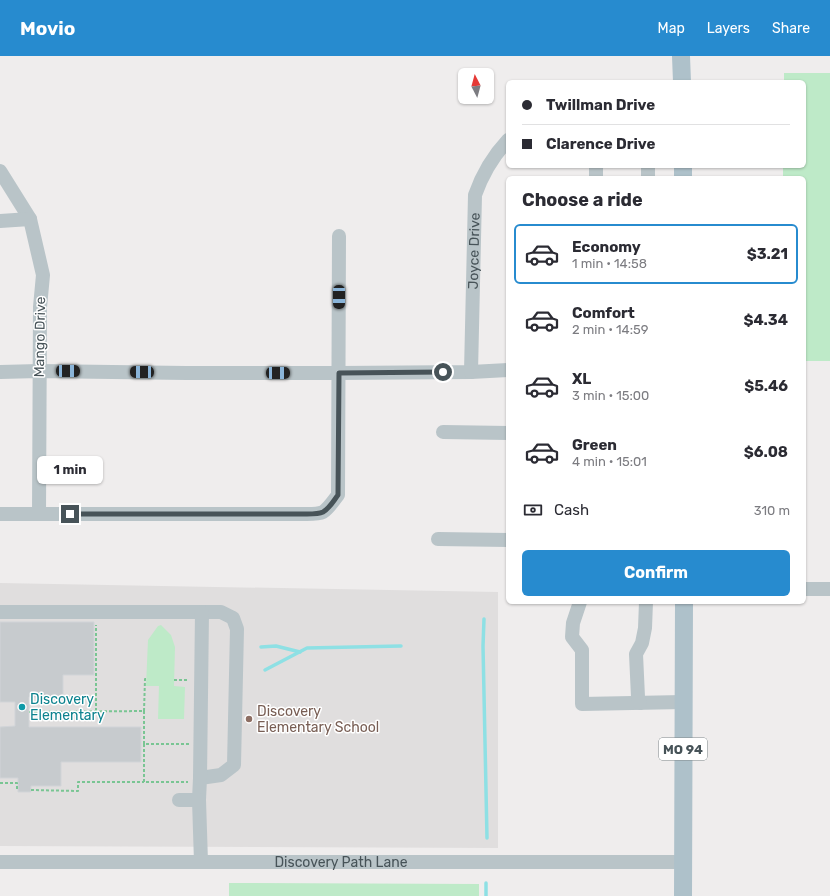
<!DOCTYPE html>
<meta charset="utf-8">
<style>
body{margin:0;font-family:Rubik,sans-serif;background:#f7f7f7;color:#2b2b33;height:100vh;display:flex;flex-direction:column;font-size:15px;white-space:nowrap}
*{box-sizing:border-box;margin:0}
p{font-size:13px;color:#7c7c81}
.icon{flex:none;width:22px;height:22px;fill:none;stroke:currentColor;stroke-width:2;stroke-linecap:round;stroke-linejoin:round}
.map{position:relative;flex:1;overflow:hidden}
.sheet{position:absolute;left:506px;top:120px;width:300px;height:428px;display:flex;flex-direction:column;background:#fff;border-radius:6px;box-shadow:0 1px 3px #0004}
.sheet>*{flex:none}
.hud{position:absolute;left:506px;top:24px;width:300px;height:88px;border-radius:6px;box-shadow:0 1px 3px #0004;display:grid;align-content:center;height:88px;padding:0 16px;background:#fff}
.needle{width:26px;rotate:354deg}
.tools{position:absolute;left:458px;top:12px;display:grid;gap:8px}
.tools a{display:grid;place-items:center;width:36px;height:36px;border-radius:6px;background:#fff;box-shadow:0 1px 3px #0004;font-size:20px}
.end{position:absolute;width:18px;height:18px;margin:-9px;border:5px solid #475358;background:#fff;box-shadow:0 0 0 2px #fff}
.from{border-radius:50%}
.bubble{position:absolute;height:28px;border-radius:6px;background:#fff;box-shadow:0 1px 3px #0004;font-size:13px;font-weight:700;line-height:28px;text-align:center}
.car{position:absolute;width:12px;height:24px;margin:-12px -6px;border-radius:5px;box-shadow:0 0 3px 1px #0007;background:linear-gradient(#222 24%,#8ab4d8 0 40%,#222 0 76%,#8ab4d8 0 86%,#222 0)}
.hud b{display:flex;align-items:center;gap:14px;height:38px;font-size:15px}
.hud b+b{border-top:1px solid #e1e1e2}
.hud i{width:10px;height:10px;background:#2b2b33}
ul{padding:0;list-style:none}
li{display:flex;align-items:center;gap:12px;height:60px;margin:0 8px 6px;padding:0 8px;border:2px solid transparent;border-radius:6px}
li div{flex:1}
li b{display:block;font-size:15px}
li em{font-style:normal;font-weight:700}
li.selected{border-color:#278bcf}
li>.icon{width:36px;height:36px;stroke-width:1.5}
h2{padding:0 16px;font-size:18px;line-height:48px}
.pay{display:flex;align-items:center;gap:10px;height:44px;padding:0 16px;font-size:15px}
.pay p{margin-inline-start:auto}
.button{display:flex;gap:8px;margin-top:auto;padding:8px 16px}
.button a{flex:1;height:46px;border-radius:6px;background:#278bcf;color:#fff;font-size:16px;font-weight:700;line-height:46px;text-align:center}
header{display:flex;align-items:center;gap:24px;box-sizing:border-box;height:56px;padding:0 20px;background:#278bcf;color:#fff}
header strong{font-size:19px}
nav{display:flex;gap:22px;margin-inline-start:auto;font-size:14px}
.map>svg:first-child{display:block}
.education{fill:#e0dede}
.green{fill:#beeac8}
.lines{fill:none;stroke-linecap:round;stroke-linejoin:round}
.stream{stroke:#8ee0e4;stroke-width:3.5}
.building{fill:#c7cbce;stroke:#d1d4d8}
.path{stroke:#79c593;stroke-width:2;stroke-dasharray:3 2;stroke-linecap:butt}
.minor{stroke:#b9c4c8;stroke-width:14}
.major{stroke:#aec1ca;stroke-width:18}
.route{stroke:#475358;stroke-width:5}
.culture-dot{fill:#0f9aa8;stroke:#fff;stroke-width:1.5}
.education-dot{fill:#8d6e63;stroke:#fff;stroke-width:1.5}
.labels{text-anchor:middle;dominant-baseline:central;stroke-width:3;stroke-linejoin:round;paint-order:stroke}
.shield{fill:#fff;stroke:#7e878a;stroke-width:1}
.shield-label{font-size:13px;font-weight:bold;fill:#475358}
.street-label{font-size:14px;fill:#475358;stroke:#fff}
.culture-label{font-size:14px;fill:#0d838f;stroke:#fff;text-anchor:start}
.education-label{font-size:14px;fill:#785e54;stroke:#fff;text-anchor:start}
</style>
<header>
<strong>Movio</strong>
<nav><a>Map</a><a>Layers</a><a>Share</a></nav>
</header>
<div class="map">
<svg width="830" height="840" viewBox="0 0 830 840">
<rect width="100%" height="100%" fill="#efeded"/>
<polygon class="education" points="0,527 498,536 498,792 0,790"/>
<g class="green">
<polygon points="784,17 830,17 830,305 804,305 804,122 783,122 783,110 804,110 804,26 784,26"/>
<polygon points="161,569 171,579 175,591 174,630 185,631 184,663 158,663 159,630 146,630 148,584 158,570"/>
<polygon points="229,827 479,828 479,840 229,840"/>
</g>
<g class="lines">
<g class="stream">
<polyline points="484,563 483,590 487,782"/>
<polyline points="261,591 276,590 300,596"/>
<polyline points="265,614 307,592 401,590"/>
<polyline points="486,827 486,840"/>
</g>
</g>
<polygon class="building" points="0,566 94,566 94,619 63,619 63,641 29,641 29,671 141,671 141,706 61,706 61,730 31,730 31,736 18,736 18,722 0,722 0,671 15,670 15,646 0,646"/>
<g class="lines">
<g class="path">
<polyline points="174,624 189,624"/>
<polyline points="96,655 96,569"/>
<polyline points="144,655 145,623 147,623"/>
<polyline points="29,656 144,655 144,688 190,688"/>
<polyline points="144,688 144,726 188,726"/>
<polyline points="0,727 17,727 17,734 18,734"/>
<polyline points="31,734 78,735 78,726 144,726"/>
</g>
<g class="minor">
<polyline points="648,110 648,122"/>
<polyline points="0,115 30,163 43,219 40,251 39,458"/>
<polyline points="596,122 596,110"/>
<polyline points="0,165 30,163"/>
<polyline points="0,316 39,315 186,317 339,317 471,316 508,314"/>
<path id="s1" d="M 471,316 L 475,139 C 482,119 493,100 508,84"/>
<polyline points="443,376 508,377"/>
<path d="M 0,458 L 307,458 C 312,458 319,458 323,456 C 329,452 334,444 338,439 L 339,180"/>
<polyline points="438,483 508,484"/>
<polyline points="804,533 830,533"/>
<polyline points="580,546 573,567 572,581 582,594 582,648 683,646"/>
<polyline points="0,556 221,556 233,562 237,573 234,709 221,719 200,722 199,744"/>
<polyline points="640,647 638,641 636,598 642,587 645,572 646,546"/>
<polyline points="200,722 202,556"/>
<polyline points="179,744 199,744 201,806"/>
<path id="s2" d="M 0,806 L 682,806"/>
</g>
<g class="major">
<polyline points="681,0 682,26"/>
<polyline points="683,122 683,110"/>
<polyline points="683,840 684,546"/>
</g>
</g>
<g class="lines">
<path class="route" d="M 70,458 L 307,458 C 312,458 319,458 323,456 C 330,452 334,444 338,439 L 339,317 L 443,316"/>
</g>
<circle class="culture-dot" cx="22" cy="651" r="4"/>
<circle class="education-dot" cx="249" cy="663" r="4"/>
<g class="labels">
<rect class="shield" x="659" y="682" width="48" height="22" rx="3"/>
<g class="shield-label">
<text x="683" y="693">MO 94</text>
</g>
<g class="street-label">
<text stroke="none"><textPath href="#s1" startOffset="121">Joyce Drive</textPath></text>
<text transform="translate(40 281) rotate(-89)">Mango Drive</text>
<text stroke="none"><textPath href="#s2" startOffset="341">Discovery Path Lane</textPath></text>
</g>
<g class="culture-label">
<text x="30" y="643">Discovery<tspan x="30" dy="16">Elementary</tspan></text>
</g>
<g class="education-label">
<text x="257" y="655">Discovery<tspan x="257" dy="16">Elementary School</tspan></text>
</g>
</g>
</svg>
<div class="tools">
<a><svg class="needle" viewBox="-14 -14 28 28"><path d="M0-13l5 13h-10z" fill="#e53935"/><path d="M0 13l5-13h-10z" fill="#7c7c81"/></svg></a>
</div>
<i class="end from" style="left:443px;top:316px"></i>
<i class="end" style="left:70px;top:458px"></i>
<div class="bubble" style="left:37px;top:400px;width:66px">1 min</div>
<i class="car" style="left:339px;top:241px;rotate:180deg"></i>
<i class="car" style="left:68px;top:315px;rotate:91deg"></i>
<i class="car" style="left:142px;top:316px;rotate:271deg"></i>
<i class="car" style="left:278px;top:317px;rotate:90deg"></i>
<div class="hud">
<b><i class="from"></i>Twillman Drive</b>
<b><i></i>Clarence Drive</b>
</div>
<section class="sheet">
<h2>Choose a ride</h2>
<ul>
<li class="selected"><svg class="icon" aria-label="car" viewBox="0 0 24 24"><path d="M5 17H2v-5l4-1 3-4h7l3 4 3 1v5h-3M9 17h6M6 11h13"/><circle cx="7" cy="17" r="2"/><circle cx="17" cy="17" r="2"/></svg><div><b>Economy</b><p>1 min · 14:58</p></div><em>$3.21</em></li>
<li><svg class="icon" aria-label="car" viewBox="0 0 24 24"><path d="M5 17H2v-5l4-1 3-4h7l3 4 3 1v5h-3M9 17h6M6 11h13"/><circle cx="7" cy="17" r="2"/><circle cx="17" cy="17" r="2"/></svg><div><b>Comfort</b><p>2 min · 14:59</p></div><em>$4.34</em></li>
<li><svg class="icon" aria-label="car" viewBox="0 0 24 24"><path d="M5 17H2v-5l4-1 3-4h7l3 4 3 1v5h-3M9 17h6M6 11h13"/><circle cx="7" cy="17" r="2"/><circle cx="17" cy="17" r="2"/></svg><div><b>XL</b><p>3 min · 15:00</p></div><em>$5.46</em></li>
<li><svg class="icon" aria-label="car" viewBox="0 0 24 24"><path d="M5 17H2v-5l4-1 3-4h7l3 4 3 1v5h-3M9 17h6M6 11h13"/><circle cx="7" cy="17" r="2"/><circle cx="17" cy="17" r="2"/></svg><div><b>Green</b><p>4 min · 15:01</p></div><em>$6.08</em></li>
</ul>
<div class="pay"><svg class="icon" aria-label="cash" viewBox="0 0 24 24"><path d="M3 7h18v10H3z"/><circle cx="12" cy="12" r="2"/></svg>Cash<p>310 m</p></div>
<div class="button"><a>Confirm</a></div>
</section>
</div>
